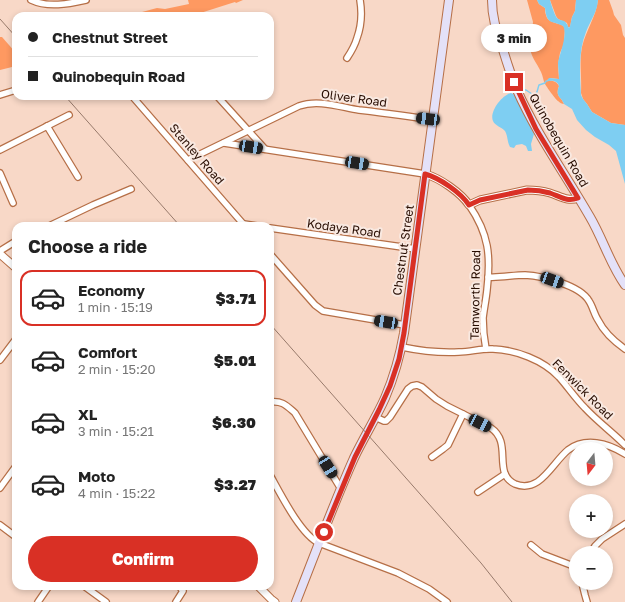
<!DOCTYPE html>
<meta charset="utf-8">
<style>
body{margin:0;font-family:"Golos Text",sans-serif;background:#f2f2f2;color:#222;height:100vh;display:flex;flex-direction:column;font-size:15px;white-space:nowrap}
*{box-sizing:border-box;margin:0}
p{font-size:13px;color:#767676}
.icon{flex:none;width:22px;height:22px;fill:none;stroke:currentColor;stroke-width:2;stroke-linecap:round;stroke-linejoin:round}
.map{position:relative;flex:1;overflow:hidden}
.drawer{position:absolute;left:12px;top:222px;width:262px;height:368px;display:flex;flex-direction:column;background:#fff;border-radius:12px;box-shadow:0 2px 6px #0003}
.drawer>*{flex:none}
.hud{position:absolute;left:12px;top:12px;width:262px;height:88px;border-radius:12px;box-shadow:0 2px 6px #0003;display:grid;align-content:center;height:88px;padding:0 16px;background:#fff}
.needle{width:26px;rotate:196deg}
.buttons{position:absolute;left:569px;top:442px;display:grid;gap:8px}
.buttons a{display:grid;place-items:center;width:44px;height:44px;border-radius:50%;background:#fff;box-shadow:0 2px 6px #0003;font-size:20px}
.end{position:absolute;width:18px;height:18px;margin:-9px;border:5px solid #d93025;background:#fff;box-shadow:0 0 0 2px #fff}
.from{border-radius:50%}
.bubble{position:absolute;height:28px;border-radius:14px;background:#fff;box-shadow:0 2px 6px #0003;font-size:13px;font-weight:800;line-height:28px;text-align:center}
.car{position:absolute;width:12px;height:24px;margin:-12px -6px;border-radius:5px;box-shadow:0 0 3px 1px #0007;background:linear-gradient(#222 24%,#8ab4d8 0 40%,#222 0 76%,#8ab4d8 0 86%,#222 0)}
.hud b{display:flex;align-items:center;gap:14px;height:38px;font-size:15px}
.hud b+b{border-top:1px solid #e0e0e0}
.hud i{width:10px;height:10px;background:#222}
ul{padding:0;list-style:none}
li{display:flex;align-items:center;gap:12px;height:56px;margin:0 8px 6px;padding:0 8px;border:2px solid transparent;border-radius:12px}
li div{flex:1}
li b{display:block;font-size:15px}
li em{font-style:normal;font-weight:800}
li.current{border-color:#d93025}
li>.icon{width:36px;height:36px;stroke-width:1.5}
h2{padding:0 16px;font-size:18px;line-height:48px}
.button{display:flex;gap:8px;margin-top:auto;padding:8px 16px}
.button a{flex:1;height:46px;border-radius:24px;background:#d93025;color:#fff;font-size:16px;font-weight:800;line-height:46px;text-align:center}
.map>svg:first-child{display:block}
.green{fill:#fe9961}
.water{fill:#7ecef2}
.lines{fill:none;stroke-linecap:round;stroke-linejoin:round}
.stream{stroke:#7ecef2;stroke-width:1.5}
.minor-casing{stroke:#b66f47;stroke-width:8}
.tertiary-casing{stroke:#b66f47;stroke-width:9}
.secondary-casing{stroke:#b66f47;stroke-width:10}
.minor{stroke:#fff;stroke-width:5.5}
.tertiary{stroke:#fff;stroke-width:7}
.secondary{stroke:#e4e1f8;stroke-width:8}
.tram{stroke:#987a6b;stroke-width:1}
.route{stroke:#d93025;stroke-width:5}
.labels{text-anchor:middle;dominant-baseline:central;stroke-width:4;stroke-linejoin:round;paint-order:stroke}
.street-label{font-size:12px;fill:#270c00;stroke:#f9e9e1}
</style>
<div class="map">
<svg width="625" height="602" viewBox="0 0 625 602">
<rect width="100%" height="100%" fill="#f8d8c7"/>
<g class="green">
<polygon points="188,0 243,0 236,3 235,2 191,16 127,16 157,8 165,9 189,4"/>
<path d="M 527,0 L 537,0 L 539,4 L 545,8 C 545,10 545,13 546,15 C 548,24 559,22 565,27 L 564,44 L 560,53 L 558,65 L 559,79 L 550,78 L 546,81 C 552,80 557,81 559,86 C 555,97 561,96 564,104 C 562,104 560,103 558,101 C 556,100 546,86 545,84 C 543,80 543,76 541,72 C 537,63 530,56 530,46 L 533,22 Z"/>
<polygon points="550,0 576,0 575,11 572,17 570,27 568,27 567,23 558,19 556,16"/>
<path d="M 598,0 L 609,0 L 613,11 L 614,15 L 621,25 L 623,35 L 625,38 L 625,125 L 611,123 L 592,112 L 587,104 L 583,99 L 581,93 C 582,77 579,62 582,47 C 586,30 596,17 598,0 Z"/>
<polygon points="0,37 2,37 16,53 16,66 0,70"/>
</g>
<g class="water">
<path d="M 537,0 L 550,0 C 551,4 555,16 557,18 C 563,23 564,17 569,28 L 570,26 L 572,17 L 575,11 L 576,0 L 598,0 C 597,13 590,21 586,32 C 578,52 580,74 581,95 L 583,99 L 587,104 L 592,112 L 611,123 L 625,125 L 625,184 L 616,151 L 609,145 L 595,137 L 586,130 L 577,120 L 572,109 L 564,104 C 561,96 555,97 559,86 C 557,80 551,80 546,82 L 549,78 L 559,79 C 559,73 558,68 558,63 C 560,53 568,34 563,26 C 551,20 547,25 545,8 L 539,4 Z"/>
<path d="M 511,93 L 515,95 L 534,134 L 531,144 L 532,151 L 528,151 L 526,146 L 522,144 L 516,145 L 514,148 L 510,147 C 507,142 508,136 505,131 C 502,127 495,126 493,121 C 489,112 502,95 511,93 Z"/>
</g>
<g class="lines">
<path class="stream" d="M 521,90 L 526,90 L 532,94 C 538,95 537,90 539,85 L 545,83 L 546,81"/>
<defs>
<g id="minor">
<path d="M 31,0 C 48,8 68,4 86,0"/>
<path d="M 347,58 C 351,52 355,45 357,38 C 361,27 362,12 360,0"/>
<polyline points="0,95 16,90"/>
<polyline points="132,96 245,226"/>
<polyline points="217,96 265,149"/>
<polyline points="47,126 78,177"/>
<polyline points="224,143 425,174"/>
<polyline points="0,150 69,115"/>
<path d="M 188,160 L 299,106 C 318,99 340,107 359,110 C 384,113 408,116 433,120"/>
<polyline points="0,173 13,203"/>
<path d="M 469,205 C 489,234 491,256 487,290 C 486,300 484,309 483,318 C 483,328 484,339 486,349"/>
<polyline points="244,224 257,226"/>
<polyline points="49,226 93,205 131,189"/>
<polyline points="270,228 416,249"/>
<polyline points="0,251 16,241"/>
<polyline points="270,254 315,305 323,311 405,325"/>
<path d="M 488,277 C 500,278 513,275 525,275 C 542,276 580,285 589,301 C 593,307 594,314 598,320 C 604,332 615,342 625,349"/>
<path d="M 402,347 C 421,351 440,353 459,352 C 471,352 482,348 493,349 C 516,350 543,360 559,377 C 568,387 575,398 585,408 C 597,421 612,432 625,445"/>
<polyline points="0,360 16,339"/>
<path d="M 270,402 C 282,400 287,406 295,413 L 341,489"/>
<path d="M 375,417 L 384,421 L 386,421 L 390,417 L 408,389 L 412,386 L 417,385 L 422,387 L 436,399 L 447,406 L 491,428 C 513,443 492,473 515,484 C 540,494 552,463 568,450 C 585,437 608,443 625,454"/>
<polyline points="432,457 443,449 448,445 463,414"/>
<path d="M 270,475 C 280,493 301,535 319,543 L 398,573 L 429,589 L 447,602"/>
<polyline points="0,488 16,466"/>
<polyline points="478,492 505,474"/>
<polyline points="0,525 16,537"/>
<polyline points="531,545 542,554 576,567"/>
<polyline points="591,553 595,546 602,539 625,524"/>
<polyline points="582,583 585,595 587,602"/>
<polyline points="84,586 106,602"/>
<polyline points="38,602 49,586"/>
<polyline points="176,602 183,591 179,586"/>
</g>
<g id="tertiary">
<path d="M 425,174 C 440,178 461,193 469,205 L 480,200 L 527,190 C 535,190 543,191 550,193 C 560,196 568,202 578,198"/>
<polyline points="0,254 16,268"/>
<polyline points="258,586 271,599 275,602"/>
</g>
<g id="secondary">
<path d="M 492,0 C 492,20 498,34 504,53 C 508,66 512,78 517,90 C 537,135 566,175 590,217 C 603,239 610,264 625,285"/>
<path d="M 296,602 C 315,554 333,505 354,458 C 364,437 376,418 385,398 C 394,377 400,356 404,333 L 449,0"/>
</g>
</defs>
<use href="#minor" class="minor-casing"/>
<use href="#tertiary" class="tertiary-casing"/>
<use href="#secondary" class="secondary-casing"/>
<use href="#minor" class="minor"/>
<use href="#tertiary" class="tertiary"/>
<use href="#secondary" class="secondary"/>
<g class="tram">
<polyline points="0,19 16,37"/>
<polyline points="65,96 180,226"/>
<polyline points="270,324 481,563 512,602"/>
</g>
</g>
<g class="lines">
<path class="route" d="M 324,532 L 355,457 L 379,410 L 390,386 L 399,359 L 404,333 L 425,174 C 440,178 461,193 469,205 L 480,200 L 528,190 C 535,190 543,191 550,193 C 561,197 567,202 578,198 L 536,129 L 514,82"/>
</g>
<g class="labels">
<g class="street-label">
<text transform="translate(354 98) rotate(8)">Oliver Road</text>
<text transform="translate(559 140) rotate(60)">Quinobequin Road</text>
<text transform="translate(197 154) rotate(49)">Stanley Road</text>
<text transform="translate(344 228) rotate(8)">Kodaya Road</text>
<text transform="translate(403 250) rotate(-82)">Chestnut Street</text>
<text transform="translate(475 295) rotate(-89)">Tamworth Road</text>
<text transform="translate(583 389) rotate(45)">Fenwick Road</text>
</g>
</g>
</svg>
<div class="buttons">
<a><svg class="needle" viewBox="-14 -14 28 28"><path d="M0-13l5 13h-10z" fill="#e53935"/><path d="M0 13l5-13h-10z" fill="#767676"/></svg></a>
<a>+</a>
<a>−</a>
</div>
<i class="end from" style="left:324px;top:532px"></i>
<i class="end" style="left:514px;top:82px"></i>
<div class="bubble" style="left:481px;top:24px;width:66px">3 min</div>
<i class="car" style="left:428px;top:119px;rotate:277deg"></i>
<i class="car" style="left:251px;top:147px;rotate:99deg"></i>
<i class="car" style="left:357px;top:163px;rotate:99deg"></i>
<i class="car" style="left:552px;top:280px;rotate:110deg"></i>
<i class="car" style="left:386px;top:322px;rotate:279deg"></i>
<i class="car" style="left:480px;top:423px;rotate:117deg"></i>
<i class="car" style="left:328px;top:467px;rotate:148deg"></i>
<div class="hud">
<b><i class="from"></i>Chestnut Street</b>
<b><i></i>Quinobequin Road</b>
</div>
<section class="drawer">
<h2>Choose a ride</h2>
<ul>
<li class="current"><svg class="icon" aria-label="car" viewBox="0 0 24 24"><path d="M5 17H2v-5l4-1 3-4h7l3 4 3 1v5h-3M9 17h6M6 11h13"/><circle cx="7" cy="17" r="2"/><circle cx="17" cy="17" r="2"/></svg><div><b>Economy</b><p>1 min · 15:19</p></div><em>$3.71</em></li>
<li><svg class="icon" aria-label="car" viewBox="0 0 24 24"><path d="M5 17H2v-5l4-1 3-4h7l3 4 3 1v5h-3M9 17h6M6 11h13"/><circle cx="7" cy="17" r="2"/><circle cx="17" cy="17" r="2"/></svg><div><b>Comfort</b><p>2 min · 15:20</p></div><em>$5.01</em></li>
<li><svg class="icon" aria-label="car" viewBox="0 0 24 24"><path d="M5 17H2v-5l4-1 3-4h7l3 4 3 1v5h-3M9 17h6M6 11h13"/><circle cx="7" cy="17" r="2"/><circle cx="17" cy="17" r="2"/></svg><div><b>XL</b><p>3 min · 15:21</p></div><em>$6.30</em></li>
<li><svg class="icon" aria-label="car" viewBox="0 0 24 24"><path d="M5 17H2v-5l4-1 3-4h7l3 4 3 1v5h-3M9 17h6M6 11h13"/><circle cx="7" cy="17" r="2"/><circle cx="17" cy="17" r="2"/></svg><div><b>Moto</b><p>4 min · 15:22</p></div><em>$3.27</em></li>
</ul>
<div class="button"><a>Confirm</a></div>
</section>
</div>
